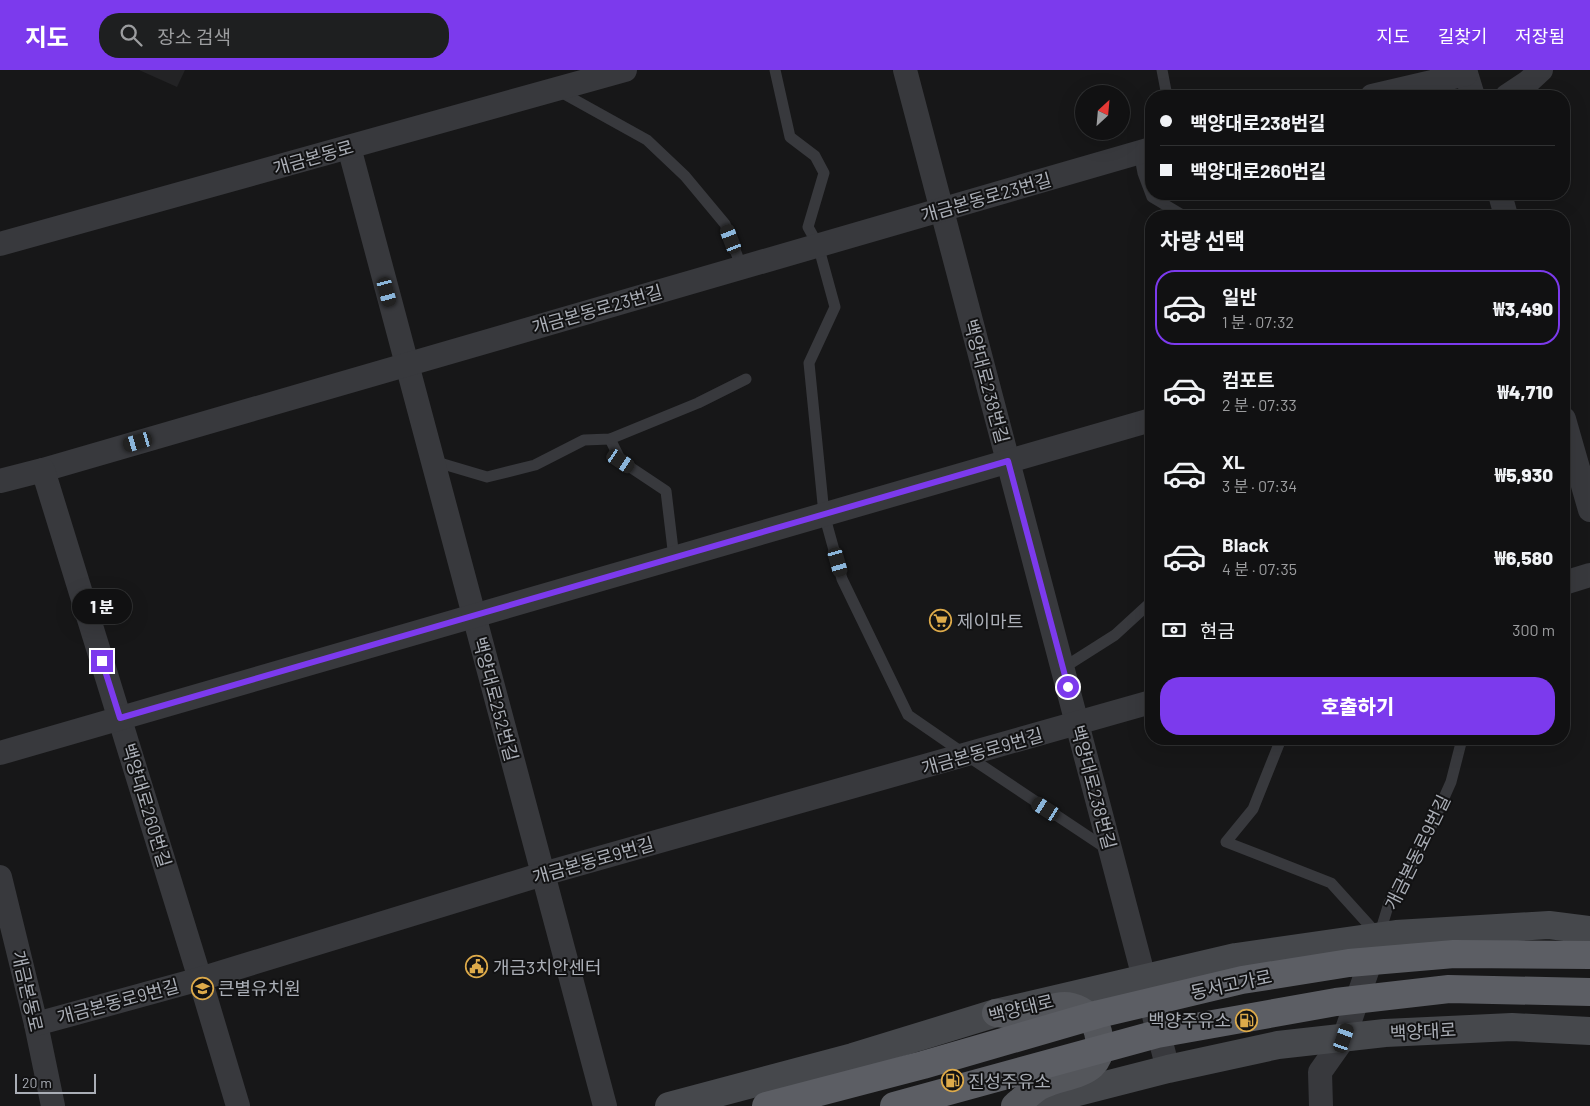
<!DOCTYPE html>
<html lang="ko">
<meta charset="utf-8">
<style>
body{margin:0;font-family:Barlow,"Noto Sans KR",sans-serif;background:#1e1f20;color:#f1f3f6;height:100vh;display:flex;flex-direction:column;font-size:19px;white-space:nowrap}
*{box-sizing:border-box;margin:0}
p{font-size:16px;color:#9c9d9f}
.icon{flex:none;width:28px;height:28px;fill:none;stroke:currentColor;stroke-width:2;stroke-linecap:round;stroke-linejoin:round}
.map{position:relative;flex:1;overflow:hidden}
.panel{position:absolute;left:1145px;top:140px;width:425px;height:535px;display:flex;flex-direction:column;background:#111112;border-radius:20px;box-shadow:0 5px 20px #0002,0 0 0 1px #303132}
.panel>*{flex:none}
.banner{position:absolute;left:1145px;top:20px;width:425px;height:110px;border-radius:20px;box-shadow:0 5px 20px #0002,0 0 0 1px #303132;display:grid;align-content:center;height:110px;padding:0 15px;background:#111112}
.needle{width:32px;rotate:26deg}
.controls{position:absolute;left:1075px;top:15px;display:grid;gap:10px}
.controls a{display:grid;place-items:center;width:55px;height:55px;border-radius:50%;background:#111112;box-shadow:0 5px 20px #0002,0 0 0 1px #303132;font-size:25px}
.scale{position:absolute;left:15px;bottom:12px;width:81px;box-sizing:border-box;padding-left:5px;border:2px solid #aaaeb6;border-top:0;font-size:14px;line-height:18px;white-space:nowrap;color:#aaaeb6;-webkit-text-stroke:4px #121213;paint-order:stroke}
.end{position:absolute;width:22px;height:22px;margin:-11px;border:6px solid #7c3aed;background:#fff;box-shadow:0 0 0 2px #fff}
.from{border-radius:50%}
.bubble{position:absolute;height:35px;border-radius:18px;background:#111112;box-shadow:0 5px 20px #0002,0 0 0 1px #303132;font-size:16px;font-weight:800;line-height:35px;text-align:center}
.car{position:absolute;width:15px;height:30px;margin:-15px -8px;border-radius:6px;box-shadow:0 0 4px 1px #0007;background:linear-gradient(#222 24%,#8ab4d8 0 40%,#222 0 76%,#8ab4d8 0 86%,#222 0)}
.banner b{display:flex;align-items:center;gap:18px;height:48px;font-size:19px}
.banner b+b{border-top:1px solid #303132}
.banner i{width:12px;height:12px;background:#f1f3f6}
ul{padding:0;list-style:none}
li{display:flex;align-items:center;gap:15px;height:75px;margin:0 10px 8px;padding:0 5px;border:2px solid transparent;border-radius:20px}
li div{flex:1}
li b{display:block;font-size:19px}
li em{font-style:normal;font-weight:800}
li.current{border-color:#7c3aed}
li>.icon{width:45px;height:45px;stroke-width:1.5}
h2{padding:0 15px;font-size:22px;line-height:60px}
.pay{display:flex;align-items:center;gap:12px;height:55px;padding:0 15px;font-size:19px}
.pay p{margin-inline-start:auto}
.action{display:flex;gap:10px;margin-top:auto;padding:10px 15px}
.action a{flex:1;height:58px;border-radius:20px;background:#7c3aed;color:#fff;font-size:20px;font-weight:800;line-height:58px;text-align:center}
header{display:flex;align-items:center;gap:30px;box-sizing:border-box;height:70px;padding:0 25px;background:#7c3aed;color:#fff}
header strong{font-size:24px}
nav{display:flex;gap:28px;margin-inline-start:auto;font-size:18px}
.search{width:350px;height:45px;background:#1e1f20;display:flex;align-items:center;gap:12px;box-sizing:border-box;padding:0 18px;border-radius:20px;color:#9c9d9f;font-size:19px}
.map>svg:first-child{display:block}
.built{fill:#232325}
.lines{fill:none;stroke-linecap:round;stroke-linejoin:round}
.service{stroke:#38393d;stroke-width:11}
.minor{stroke:#38393d;stroke-width:24}
.secondary{stroke:#46484c;stroke-width:28}
.primary{stroke:#54565b;stroke-width:28}
.trunk-bridge{stroke:#5c5e64;stroke-width:28}
.route{stroke:#7c3aed;stroke-width:6}
.labels{text-anchor:middle;dominant-baseline:central;stroke-width:4;stroke-linejoin:round;paint-order:stroke}
.street-label{font-size:18px;fill:#aaaeb6;stroke:#121213}
.poi-label{font-size:18px;fill:#aaaeb6;stroke:#121213;text-anchor:start}
</style>
<header>
<strong>지도</strong>
<div class="search"><svg class="icon" aria-label="search" viewBox="0 0 24 24"><circle cx="10" cy="10" r="6"/><path d="M15 15l6 6"/></svg>장소 검색</div>
<nav><a>지도</a><a>길찾기</a><a>저장됨</a></nav>
</header>
<div class="map">
<svg width="1590" height="1036" viewBox="0 0 1590 1036">
<rect width="100%" height="100%" fill="#171718"/>
<polygon class="built" points="139,0 185,0 177,17"/>
<g class="lines">
<g class="service">
<polyline points="775,0 790,67 815,86 824,103 808,157 818,175 835,237 809,293 824,444 842,509 908,645 966,685 1107,779"/>
<polyline points="1162,0 1167,26"/>
<polyline points="557,20 647,70 685,106 725,154 742,198"/>
<polyline points="1140,80 1139,82 1143,103 1152,127 1184,146"/>
<polyline points="610,369 621,391 666,421 674,488"/>
<polyline points="433,391 487,407 535,395 584,370 610,369 698,333 746,309"/>
<polyline points="1063,598 1115,565 1151,532"/>
<polyline points="1281,669 1253,739 1226,772 1331,813 1378,865"/>
<polyline points="1379,866 1389,833 1422,777 1451,712 1462,669"/>
</g>
<g class="minor">
<polyline points="905,0 1168,999"/>
<polyline points="1465,0 1473,26"/>
<polyline points="1372,26 1466,4"/>
<polyline points="1507,26 1528,12 1541,0"/>
<polyline points="349,77 605,1036"/>
<polyline points="1500,124 1506,146"/>
<polyline points="0,174 625,0"/>
<polyline points="1564,349 1590,440"/>
<polyline points="43,400 1151,79"/>
<polyline points="0,411 43,400 200,909 238,1036"/>
<polyline points="1564,513 1590,505"/>
<polyline points="0,683 1151,350"/>
<polyline points="0,807 36,954 53,1036"/>
<polyline points="36,954 200,909 543,804 1151,632"/>
<polyline points="1321,1036 1320,1002 1344,968 1376,875"/>
</g>
<g class="secondary">
<polyline points="669,1036 853,987 996,943 1236,887 1396,864 1549,855 1590,860"/>
<polyline points="1023,1036 1168,999 1278,975 1385,963 1512,957 1590,961"/>
</g>
<path class="primary" d="M 996,943 C 1006,944 1017,946 1027,945 C 1042,943 1056,933 1072,937 C 1084,940 1095,950 1098,962 C 1109,1007 1068,1002 1042,1015 C 1033,1019 1024,1029 1015,1036"/>
<g class="trunk-bridge">
<polyline points="766,1036 923,995 1099,944 1242,910 1349,893 1454,884 1590,885"/>
<polyline points="894,1036 1157,964 1336,932 1449,919 1590,922"/>
</g>
</g>
<g class="lines">
<polyline class="route" points="102,591 120,648 1008,391 1068,617"/>
</g>
<defs>
<symbol id="supermarket-ring" viewBox="-11 -11 22 22"><circle r="9.5" fill="#121213" stroke="#ddaa4a" stroke-width="1.5"/><path d="M-6-5.5h2.5l.6 2H6L4.5 2H-2.5L-4.4-4H-6ZM-1.5 3.2a1.3 1.3 0 1 0 .1 0ZM3 3.2a1.3 1.3 0 1 0 .1 0Z" fill="#ddaa4a"/></symbol>
<symbol id="civic-ring" viewBox="-11 -11 22 22"><circle r="9.5" fill="#121213" stroke="#ddaa4a" stroke-width="1.5"/><path d="M-.6-6.5H3V-4.5H.6V-3L4-1V1h2V6H-6V1h2V-1L-.6-3ZM-1.2 2.5V6h2.4V2.5Z" fill="#ddaa4a"/></symbol>
<symbol id="school-ring" viewBox="-11 -11 22 22"><circle r="9.5" fill="#121213" stroke="#ddaa4a" stroke-width="1.5"/><path d="M0-5L7-2L0 1L-7-2ZM-4 1L0 2.5L4 1V4Q0 6-4 4Z" fill="#ddaa4a"/></symbol>
<symbol id="fuel-ring" viewBox="-11 -11 22 22"><circle r="9.5" fill="#121213" stroke="#ddaa4a" stroke-width="1.5"/><path d="M-5.5-6h7V0h2V4h1.3V-2.5L3-4.5l.8-.8L6-3V5H2.5V1h-1V6h-7ZM-4.2-4.7v3.2H.2V-4.7Z" fill="#ddaa4a"/></symbol>
</defs>
<g fill-rule="evenodd">
<use href="#supermarket-ring" x="928" y="538" width="25" height="25"/>
<use href="#civic-ring" x="464" y="884" width="25" height="25"/>
<use href="#school-ring" x="190" y="906" width="25" height="25"/>
<use href="#fuel-ring" x="1234" y="938" width="25" height="25"/>
<use href="#fuel-ring" x="940" y="998" width="25" height="25"/>
</g>
<g class="labels">
<g class="street-label">
<text transform="translate(313 87) rotate(-16)">개금본동로</text>
<text transform="translate(986 127) rotate(-16)">개금본동로23번길</text>
<text transform="translate(597 239) rotate(-16)">개금본동로23번길</text>
<text transform="translate(987 311) rotate(75)">백양대로238번길</text>
<text transform="translate(496 629) rotate(75)">백양대로252번길</text>
<text transform="translate(982 681) rotate(-16)">개금본동로9번길</text>
<text transform="translate(1094 717) rotate(75)">백양대로238번길</text>
<text transform="translate(147 735) rotate(73)">백양대로260번길</text>
<text transform="translate(1417 782) rotate(-64)">개금본동로9번길</text>
<text transform="translate(593 790) rotate(-16)">개금본동로9번길</text>
<text transform="translate(1231 914) rotate(-12)">동서고가로</text>
<text transform="translate(28 921) rotate(77)">개금본동로</text>
<text transform="translate(118 931) rotate(-15)">개금본동로9번길</text>
<text transform="translate(1021 938) rotate(-14)">백양대로</text>
<text transform="translate(1423 961) rotate(-3)">백양대로</text>
</g>
<g class="poi-label">
<text x="957" y="551">제이마트</text>
<text x="493" y="897">개금3치안센터</text>
<text x="218" y="918">큰별유치원</text>
<text x="1231" y="950" text-anchor="end">백양주유소</text>
<text x="968" y="1011">진성주유소</text>
</g>
</g>
</svg>
<div class="controls">
<a><svg class="needle" viewBox="-14 -14 28 28"><path d="M0-13l5 13h-10z" fill="#e53935"/><path d="M0 13l5-13h-10z" fill="#9c9d9f"/></svg></a>
</div>
<div class="scale">20 m</div>
<i class="end from" style="left:1068px;top:617px"></i>
<i class="end" style="left:102px;top:591px"></i>
<div class="bubble" style="left:72px;top:519px;width:60px">1 분</div>
<i class="car" style="left:731px;top:169px;rotate:339deg"></i>
<i class="car" style="left:387px;top:222px;rotate:165deg"></i>
<i class="car" style="left:138px;top:372px;rotate:254deg"></i>
<i class="car" style="left:621px;top:391px;rotate:124deg"></i>
<i class="car" style="left:838px;top:492px;rotate:164deg"></i>
<i class="car" style="left:1046px;top:739px;rotate:303deg"></i>
<i class="car" style="left:1344px;top:968px;rotate:19deg"></i>
<div class="banner">
<b><i class="from"></i>백양대로238번길</b>
<b><i></i>백양대로260번길</b>
</div>
<section class="panel">
<h2>차량 선택</h2>
<ul>
<li class="current"><svg class="icon" aria-label="car" viewBox="0 0 24 24"><path d="M5 17H2v-5l4-1 3-4h7l3 4 3 1v5h-3M9 17h6M6 11h13"/><circle cx="7" cy="17" r="2"/><circle cx="17" cy="17" r="2"/></svg><div><b>일반</b><p>1 분 · 07:32</p></div><em>₩3,490</em></li>
<li><svg class="icon" aria-label="car" viewBox="0 0 24 24"><path d="M5 17H2v-5l4-1 3-4h7l3 4 3 1v5h-3M9 17h6M6 11h13"/><circle cx="7" cy="17" r="2"/><circle cx="17" cy="17" r="2"/></svg><div><b>컴포트</b><p>2 분 · 07:33</p></div><em>₩4,710</em></li>
<li><svg class="icon" aria-label="car" viewBox="0 0 24 24"><path d="M5 17H2v-5l4-1 3-4h7l3 4 3 1v5h-3M9 17h6M6 11h13"/><circle cx="7" cy="17" r="2"/><circle cx="17" cy="17" r="2"/></svg><div><b>XL</b><p>3 분 · 07:34</p></div><em>₩5,930</em></li>
<li><svg class="icon" aria-label="car" viewBox="0 0 24 24"><path d="M5 17H2v-5l4-1 3-4h7l3 4 3 1v5h-3M9 17h6M6 11h13"/><circle cx="7" cy="17" r="2"/><circle cx="17" cy="17" r="2"/></svg><div><b>Black</b><p>4 분 · 07:35</p></div><em>₩6,580</em></li>
</ul>
<div class="pay"><svg class="icon" aria-label="cash" viewBox="0 0 24 24"><path d="M3 7h18v10H3z"/><circle cx="12" cy="12" r="2"/></svg>현금<p>300 m</p></div>
<div class="action"><a>호출하기</a></div>
</section>
</div>
